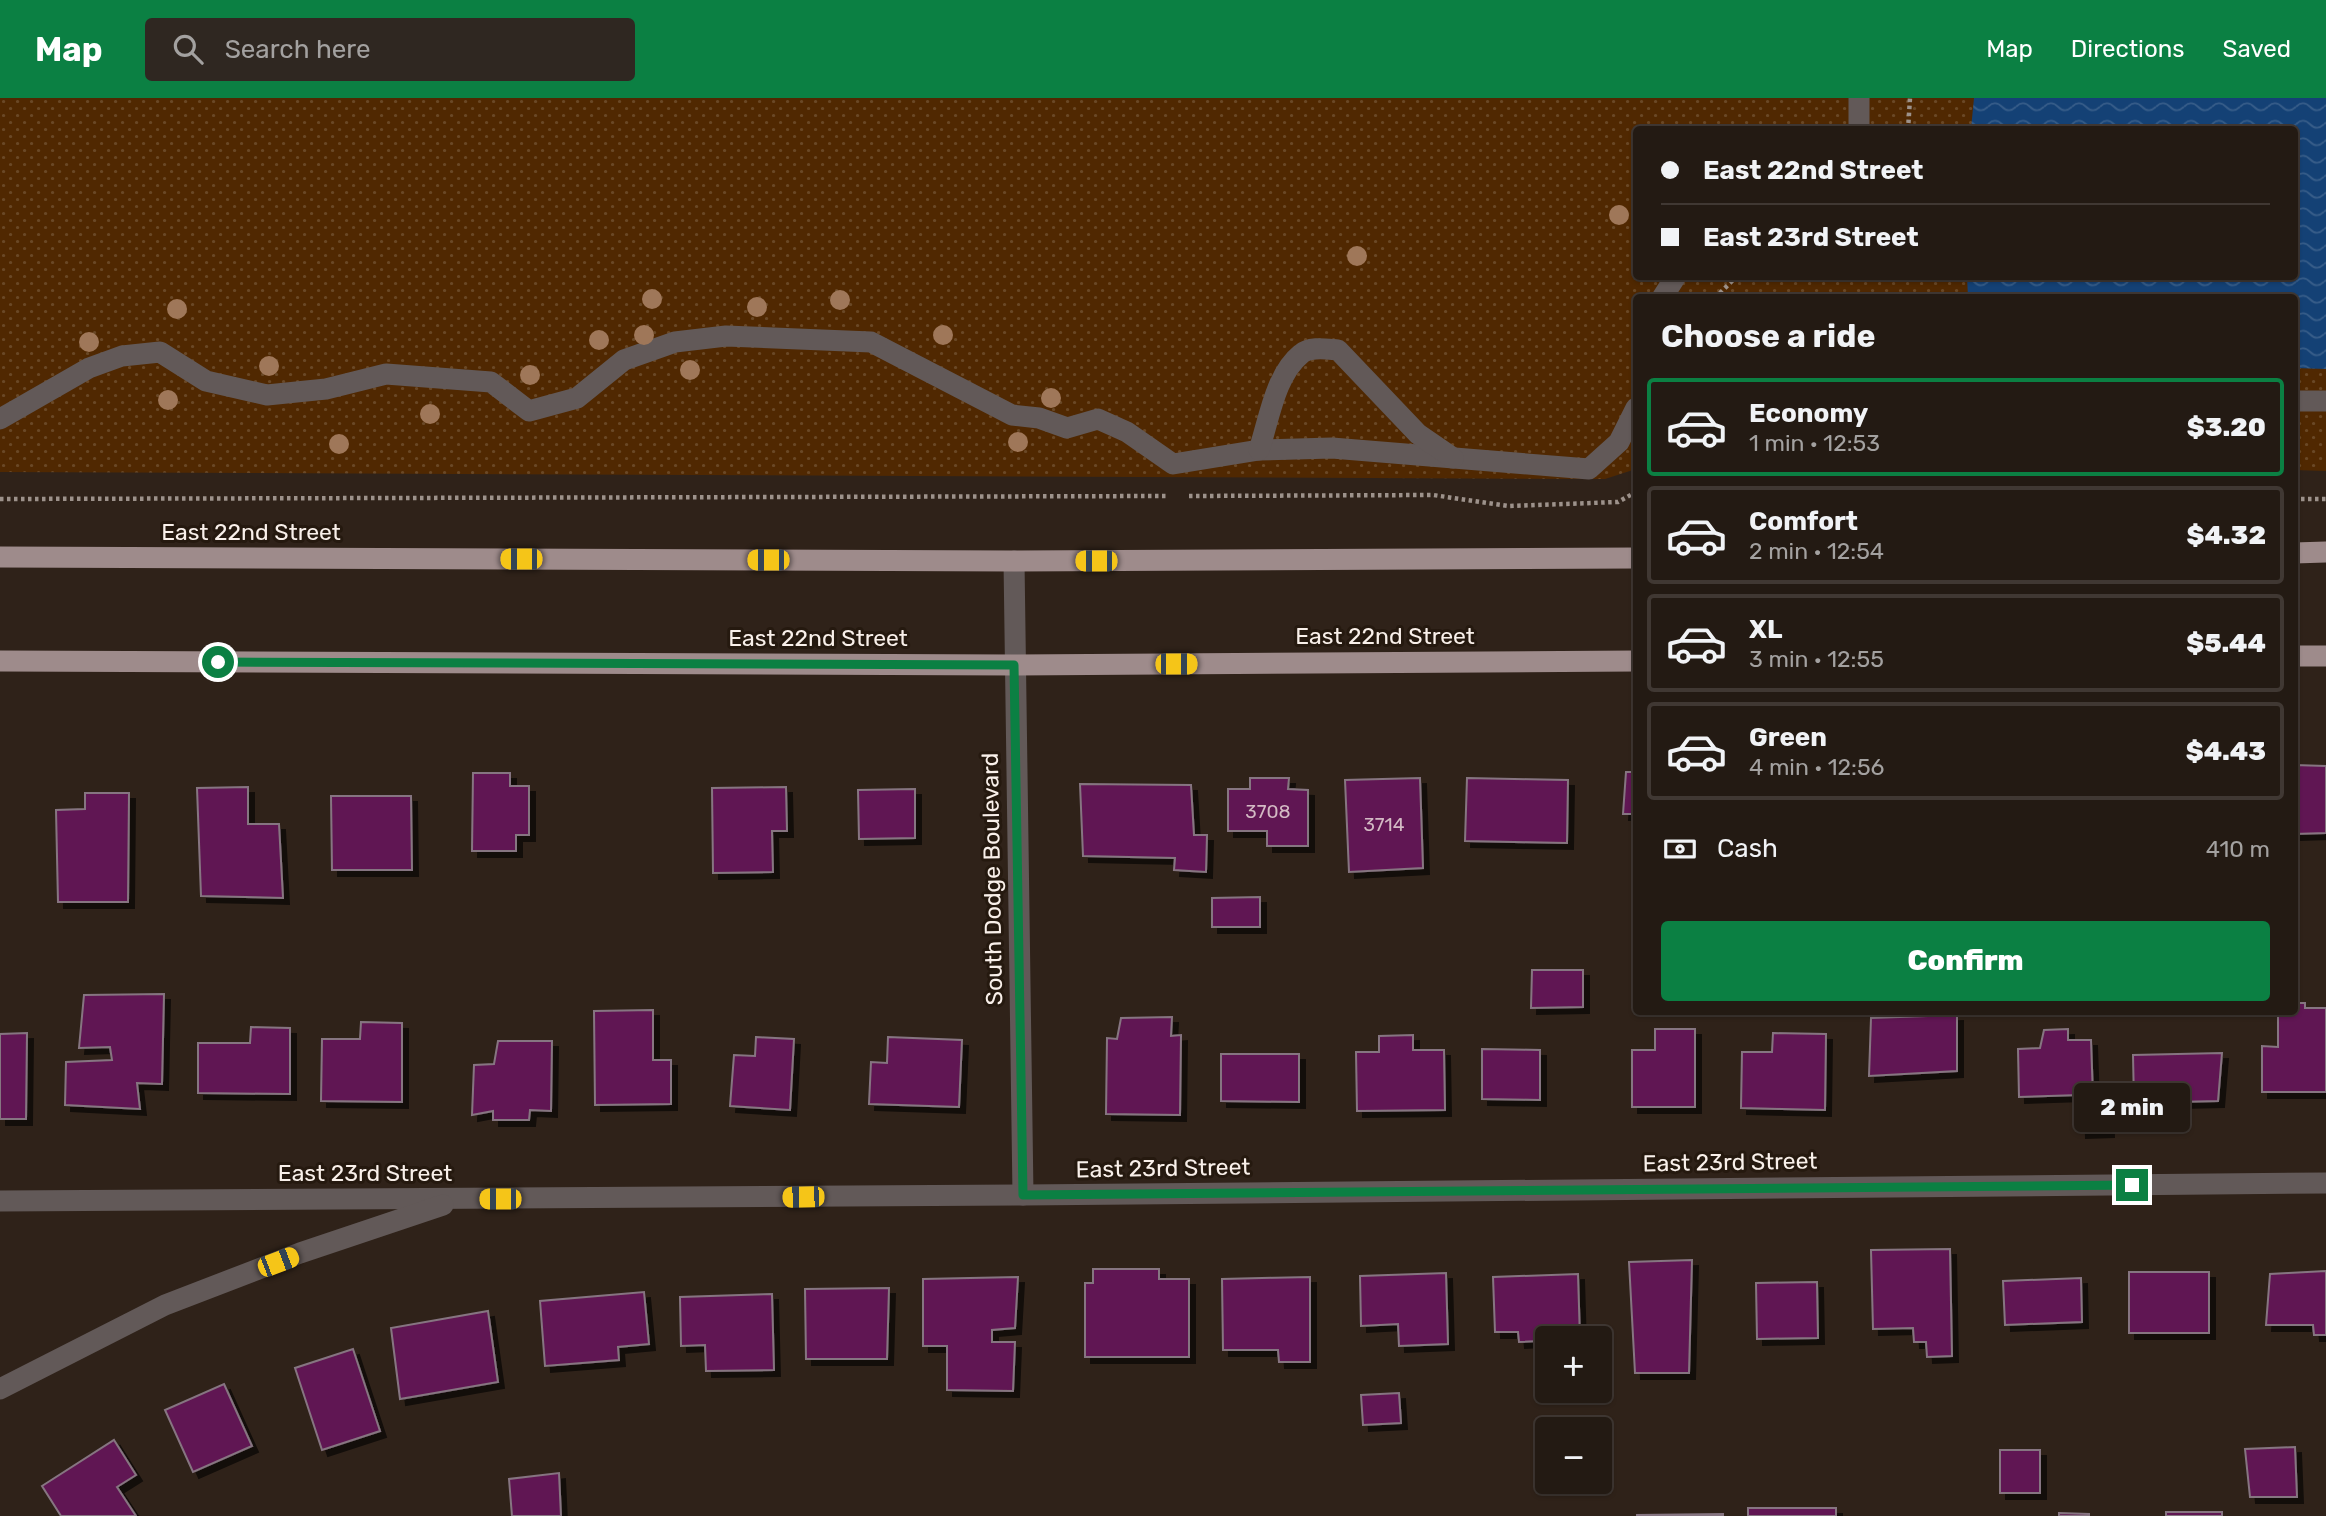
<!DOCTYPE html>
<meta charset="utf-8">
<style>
body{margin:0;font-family:Rubik,sans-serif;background:#2f2721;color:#f1f3f6;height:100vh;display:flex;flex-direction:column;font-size:26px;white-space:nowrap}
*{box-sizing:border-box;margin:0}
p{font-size:23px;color:#a3a1a0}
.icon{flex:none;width:38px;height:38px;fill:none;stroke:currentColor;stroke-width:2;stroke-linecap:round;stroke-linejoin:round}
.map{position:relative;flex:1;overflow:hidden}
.panel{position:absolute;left:1633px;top:196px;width:665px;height:721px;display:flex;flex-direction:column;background:#231a13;border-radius:7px;box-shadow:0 2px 5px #0004,0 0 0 2px #403833}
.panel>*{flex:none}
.top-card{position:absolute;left:1633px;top:28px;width:665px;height:154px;border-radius:7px;box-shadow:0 2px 5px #0004,0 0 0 2px #403833;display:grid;align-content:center;height:154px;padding:0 28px;background:#231a13}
.tools{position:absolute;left:1535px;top:1228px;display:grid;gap:14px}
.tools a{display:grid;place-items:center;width:77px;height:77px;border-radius:7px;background:#231a13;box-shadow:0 2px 5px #0004,0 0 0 2px #403833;font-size:35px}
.end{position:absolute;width:32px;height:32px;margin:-16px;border:9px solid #0b8043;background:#fff;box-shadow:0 0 0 4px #fff}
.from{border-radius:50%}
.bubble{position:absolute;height:49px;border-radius:7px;background:#231a13;box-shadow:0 2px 5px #0004,0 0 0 2px #403833;font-size:23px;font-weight:800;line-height:49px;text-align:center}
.car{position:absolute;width:21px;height:42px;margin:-21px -10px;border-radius:9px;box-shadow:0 0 5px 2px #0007;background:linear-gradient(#f5c518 24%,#345 0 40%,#f5c518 0 76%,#345 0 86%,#f5c518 0)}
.top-card b{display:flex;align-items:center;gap:24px;height:66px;font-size:26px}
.top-card b+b{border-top:2px solid #403833}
.top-card i{width:18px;height:18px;background:#f1f3f6}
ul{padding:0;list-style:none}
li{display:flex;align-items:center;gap:21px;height:98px;margin:0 14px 10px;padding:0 14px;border:4px solid #403833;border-radius:7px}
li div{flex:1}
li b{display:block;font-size:26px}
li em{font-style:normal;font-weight:800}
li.selected{border-color:#0b8043}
li>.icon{width:63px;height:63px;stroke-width:1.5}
h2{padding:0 28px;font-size:32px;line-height:84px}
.pay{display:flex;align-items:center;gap:18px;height:77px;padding:0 28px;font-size:26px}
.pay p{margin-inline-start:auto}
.cta{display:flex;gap:14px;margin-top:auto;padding:14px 28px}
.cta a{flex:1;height:80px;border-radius:7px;background:#0b8043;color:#fff;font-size:28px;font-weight:800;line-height:80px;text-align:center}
header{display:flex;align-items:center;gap:42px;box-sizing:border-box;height:98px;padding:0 35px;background:#0b8043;color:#fff}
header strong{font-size:33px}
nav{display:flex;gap:38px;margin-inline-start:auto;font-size:24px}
.search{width:490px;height:63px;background:#2f2721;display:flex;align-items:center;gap:18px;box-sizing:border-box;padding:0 24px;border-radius:7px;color:#a3a1a0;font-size:26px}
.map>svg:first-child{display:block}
.grass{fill:url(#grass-dots);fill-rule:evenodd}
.water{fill:url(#water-waves)}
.building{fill:#611752;stroke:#867581;stroke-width:2;filter:url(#shadow)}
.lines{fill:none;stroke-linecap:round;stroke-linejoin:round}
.path{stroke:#9d928b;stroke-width:4.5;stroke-dasharray:3.5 3.5;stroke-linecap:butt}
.minor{stroke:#625958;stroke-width:21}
.major{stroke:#9e8b8b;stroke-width:21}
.tree{fill:#9f7759}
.route{stroke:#0b8043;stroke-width:9}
.labels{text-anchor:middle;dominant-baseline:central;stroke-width:6;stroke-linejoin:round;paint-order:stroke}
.number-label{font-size:19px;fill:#d3bac4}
.street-label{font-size:23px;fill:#f9f0ea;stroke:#25190f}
</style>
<header>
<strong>Map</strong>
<div class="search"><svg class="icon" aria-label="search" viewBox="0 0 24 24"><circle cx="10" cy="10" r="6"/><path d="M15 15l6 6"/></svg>Search here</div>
<nav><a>Map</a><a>Directions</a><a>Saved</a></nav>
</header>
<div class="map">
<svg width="2326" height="1418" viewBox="0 0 2326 1418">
<defs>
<pattern id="grass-dots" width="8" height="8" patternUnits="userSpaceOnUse" patternTransform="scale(1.75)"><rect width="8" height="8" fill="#502801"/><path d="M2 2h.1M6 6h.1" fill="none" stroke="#6a4826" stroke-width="1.8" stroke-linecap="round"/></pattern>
<pattern id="water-waves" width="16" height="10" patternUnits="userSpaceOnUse" patternTransform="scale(1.75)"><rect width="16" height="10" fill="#144175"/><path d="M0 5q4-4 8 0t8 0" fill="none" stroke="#375d89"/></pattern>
<filter id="shadow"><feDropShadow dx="6" dy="6" stdDeviation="0" flood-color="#0009"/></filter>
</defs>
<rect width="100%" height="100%" fill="#2f2219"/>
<path class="grass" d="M 0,0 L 2326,0 L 2326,373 L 2294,372 L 2294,200 L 1636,200 L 1636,371 L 1605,381 L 0,374 ZM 1636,32 L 2294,32 L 2294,178 L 1636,178 Z"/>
<polygon class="water" points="1974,0 2326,0 2326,271 2294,270 2294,200 1968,199 1967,179 2294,178 2294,32 1971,31"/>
<g class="building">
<polygon points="2294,667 2326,668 2326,735 2294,736"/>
<polygon points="1626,674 1636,674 1636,716 1623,716"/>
<polygon points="473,675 510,675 510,688 529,688 529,737 516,737 516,753 472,753"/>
<polygon points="1250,680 1289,680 1288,691 1308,692 1308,748 1267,748 1267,733 1228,733 1228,691 1250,691"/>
<polygon points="1420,680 1423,770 1349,774 1345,682"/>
<polygon points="1467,680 1568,682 1567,745 1465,743"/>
<polygon points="1080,686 1191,687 1194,737 1207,737 1206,774 1174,772 1175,760 1083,758"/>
<polygon points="248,689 248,726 279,726 283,800 201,798 197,690"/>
<polygon points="786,689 787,733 772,733 773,774 713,775 712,690"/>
<polygon points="915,691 915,740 859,741 858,692"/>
<polygon points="85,695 129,695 128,804 58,804 56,712 85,711"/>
<polygon points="331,698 411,698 412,772 332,772"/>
<polygon points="1260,799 1260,829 1212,829 1212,800"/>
<polygon points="1532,872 1583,872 1583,909 1531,910"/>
<polygon points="164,896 162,986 137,985 140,1011 65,1007 66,964 112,962 110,949 79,950 84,897"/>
<polygon points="2294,905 2305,905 2305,910 2326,910 2326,994 2262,994 2262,948 2278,949 2278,914 2294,914"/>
<polygon points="653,912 653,962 671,962 671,1006 595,1007 594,913"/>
<polygon points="1957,917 1957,973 1869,978 1871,920"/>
<polygon points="1172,919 1171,938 1181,937 1180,1017 1106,1016 1107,940 1117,941 1121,920"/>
<polygon points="361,924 402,925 402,1004 321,1003 322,941 360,941"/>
<polygon points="251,929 290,930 290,996 198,995 198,945 250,945"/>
<polygon points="1655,931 1695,931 1695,1009 1632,1009 1632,952 1655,952"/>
<polygon points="2068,931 2068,942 2091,942 2093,999 2107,999 2108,1033 2080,1034 2079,997 2019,999 2018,951 2040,950 2044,932"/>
<polygon points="27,935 26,1021 0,1021 0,936"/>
<polygon points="1773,935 1826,936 1825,1012 1741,1010 1742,954 1772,954"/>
<polygon points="1413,937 1413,952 1444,952 1445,1012 1357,1013 1356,954 1379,954 1379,938"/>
<polygon points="756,939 794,941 790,1012 730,1008 734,957 755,958"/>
<polygon points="888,939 962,942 959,1009 869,1006 871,964 887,965"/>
<polygon points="498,943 552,943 551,1013 530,1012 529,1022 493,1022 493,1013 472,1017 474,967 494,966"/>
<polygon points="1482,951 1540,952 1540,1002 1482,1001"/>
<polygon points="2222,955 2218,1003 2134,1005 2133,957"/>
<polygon points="1221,956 1299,956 1299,1004 1221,1003"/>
<polygon points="1950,1151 1952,1258 1927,1259 1926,1244 1914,1244 1913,1230 1873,1231 1871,1152"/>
<polygon points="1692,1162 1689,1275 1635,1275 1629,1164"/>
<polygon points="1093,1171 1159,1171 1159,1181 1189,1181 1189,1259 1085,1259 1085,1185 1093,1185"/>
<polygon points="2326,1173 2326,1237 2314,1237 2313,1227 2266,1227 2270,1176"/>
<rect x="2129" y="1174" width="80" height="61"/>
<polygon points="1446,1175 1448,1246 1399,1248 1398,1226 1361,1228 1360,1178"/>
<polygon points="1578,1176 1580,1241 1519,1244 1518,1234 1495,1234 1493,1179"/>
<polygon points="1018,1179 1015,1230 992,1232 992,1244 1015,1244 1013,1293 947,1292 947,1248 923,1248 923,1181"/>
<polygon points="1310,1179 1310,1264 1279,1264 1278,1252 1223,1252 1222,1181"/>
<polygon points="2081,1180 2082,1224 2005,1227 2003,1183"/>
<polygon points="1817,1184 1818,1240 1757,1241 1756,1185"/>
<polygon points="889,1190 887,1261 806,1261 805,1191"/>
<polygon points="644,1194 649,1246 618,1249 619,1262 545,1268 540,1203"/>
<polygon points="772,1196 774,1272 706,1273 705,1247 681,1248 680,1199"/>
<polygon points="488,1213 498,1284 400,1301 391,1230"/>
<polygon points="353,1251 380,1333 322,1352 295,1270"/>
<polygon points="224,1286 252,1348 193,1374 165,1312"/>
<polygon points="1399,1295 1401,1325 1363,1327 1361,1297"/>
<polygon points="114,1342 136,1377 117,1389 136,1418 61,1418 42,1388"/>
<polygon points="2295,1349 2297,1399 2250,1399 2245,1351"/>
<rect x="2000" y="1352" width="40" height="43"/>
<polygon points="559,1375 561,1418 512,1418 509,1381"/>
<rect x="1748" y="1410" width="88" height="8"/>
<rect x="2166" y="1414" width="56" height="4"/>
<polygon points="2059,1415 2089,1416 2089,1418 2059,1418"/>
<polygon points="1723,1416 1723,1418 1637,1418 1637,1417"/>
</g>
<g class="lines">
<g class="path">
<polyline points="1908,32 1910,0"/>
<polyline points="1715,200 1737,178"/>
<polyline points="1189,398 1433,397 1509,408 1618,404 1636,394"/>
<polyline points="0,401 1166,398"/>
<polyline points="2294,401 2326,401"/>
</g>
<g class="minor">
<polyline points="1859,32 1859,0"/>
<polyline points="1662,200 1676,178"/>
<polyline points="2294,303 2326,303"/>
<polyline points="0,321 89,270 122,258 160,254 206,283 267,297 326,291 386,276 491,284 529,313 577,300 624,262 675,244 726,238 871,244 1012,317 1039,320 1067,330 1098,321 1127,334 1173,366 1259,352 1332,350 1589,371 1619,344 1636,310"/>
<path d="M 1259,352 C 1269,322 1275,277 1301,256 C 1310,248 1326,251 1338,252 L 1418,336 L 1453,360"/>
<polyline points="1014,463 1023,1097"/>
<polyline points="0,1103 1023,1097 2326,1085"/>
<polyline points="0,1291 165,1207 300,1155 443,1107"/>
</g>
<g class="major">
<polyline points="2294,455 2326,454"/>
<polyline points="0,459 1014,463 1636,460"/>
<polyline points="2294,558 2326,558"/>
<polyline points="0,563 1014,567 1636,563"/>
</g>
</g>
<g class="tree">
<circle cx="1619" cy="117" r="10"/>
<circle cx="1357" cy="158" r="10"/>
<circle cx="652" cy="201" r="10"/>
<circle cx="840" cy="202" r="10"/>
<circle cx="757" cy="209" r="10"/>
<circle cx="177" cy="211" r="10"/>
<circle cx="644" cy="237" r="10"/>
<circle cx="943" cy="237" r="10"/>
<circle cx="599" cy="242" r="10"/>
<circle cx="89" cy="244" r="10"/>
<circle cx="269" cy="268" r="10"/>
<circle cx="690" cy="272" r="10"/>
<circle cx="530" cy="277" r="10"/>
<circle cx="1051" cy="300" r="10"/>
<circle cx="168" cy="302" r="10"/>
<circle cx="430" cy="316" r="10"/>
<circle cx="1018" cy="344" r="10"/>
<circle cx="339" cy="346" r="10"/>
</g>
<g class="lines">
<polyline class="route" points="218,564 1014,567 1023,1097 2132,1087"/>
</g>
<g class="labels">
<g class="number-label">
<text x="1268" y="713">3708</text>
<text x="1384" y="726">3714</text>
</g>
<g class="street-label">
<text x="251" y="434">East 22nd Street</text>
<text x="1385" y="538">East 22nd Street</text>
<text x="818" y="540">East 22nd Street</text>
<text transform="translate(992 781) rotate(-91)">South Dodge Boulevard</text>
<text transform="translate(1730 1064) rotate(-1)">East 23rd Street</text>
<text transform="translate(1163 1070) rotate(-1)">East 23rd Street</text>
<text x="365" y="1075">East 23rd Street</text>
</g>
</g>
</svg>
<div class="tools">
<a>+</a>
<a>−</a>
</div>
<i class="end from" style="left:218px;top:564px"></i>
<i class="end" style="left:2132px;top:1087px"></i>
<div class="bubble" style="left:2074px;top:985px;width:116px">2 min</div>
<i class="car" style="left:521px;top:461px;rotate:270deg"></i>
<i class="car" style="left:768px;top:462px;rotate:270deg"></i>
<i class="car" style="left:1096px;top:463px;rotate:270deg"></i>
<i class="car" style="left:1176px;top:566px;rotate:90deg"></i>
<i class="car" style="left:803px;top:1099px;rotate:269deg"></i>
<i class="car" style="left:500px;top:1101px;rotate:270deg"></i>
<i class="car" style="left:278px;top:1164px;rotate:69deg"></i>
<div class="top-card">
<b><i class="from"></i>East 22nd Street</b>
<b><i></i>East 23rd Street</b>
</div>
<section class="panel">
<h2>Choose a ride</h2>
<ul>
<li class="selected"><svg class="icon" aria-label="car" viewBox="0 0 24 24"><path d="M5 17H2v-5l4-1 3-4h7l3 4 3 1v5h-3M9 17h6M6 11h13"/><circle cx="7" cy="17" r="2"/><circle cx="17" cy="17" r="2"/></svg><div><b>Economy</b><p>1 min · 12:53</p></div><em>$3.20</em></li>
<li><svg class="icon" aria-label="car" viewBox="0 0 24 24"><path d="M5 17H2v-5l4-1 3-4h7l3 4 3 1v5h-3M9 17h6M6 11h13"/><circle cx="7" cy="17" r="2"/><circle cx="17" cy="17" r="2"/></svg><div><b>Comfort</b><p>2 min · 12:54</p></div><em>$4.32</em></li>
<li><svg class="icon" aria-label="car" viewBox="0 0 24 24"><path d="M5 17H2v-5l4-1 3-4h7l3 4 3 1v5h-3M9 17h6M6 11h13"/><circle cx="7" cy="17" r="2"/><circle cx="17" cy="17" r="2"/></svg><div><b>XL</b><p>3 min · 12:55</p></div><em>$5.44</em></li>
<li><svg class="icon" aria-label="car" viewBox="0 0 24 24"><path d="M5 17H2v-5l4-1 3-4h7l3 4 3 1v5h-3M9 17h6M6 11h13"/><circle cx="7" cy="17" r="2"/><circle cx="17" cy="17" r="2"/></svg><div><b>Green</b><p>4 min · 12:56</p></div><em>$4.43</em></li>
</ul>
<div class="pay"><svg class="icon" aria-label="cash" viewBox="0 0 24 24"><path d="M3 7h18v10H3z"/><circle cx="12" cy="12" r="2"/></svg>Cash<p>410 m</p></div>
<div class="cta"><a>Confirm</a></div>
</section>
</div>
